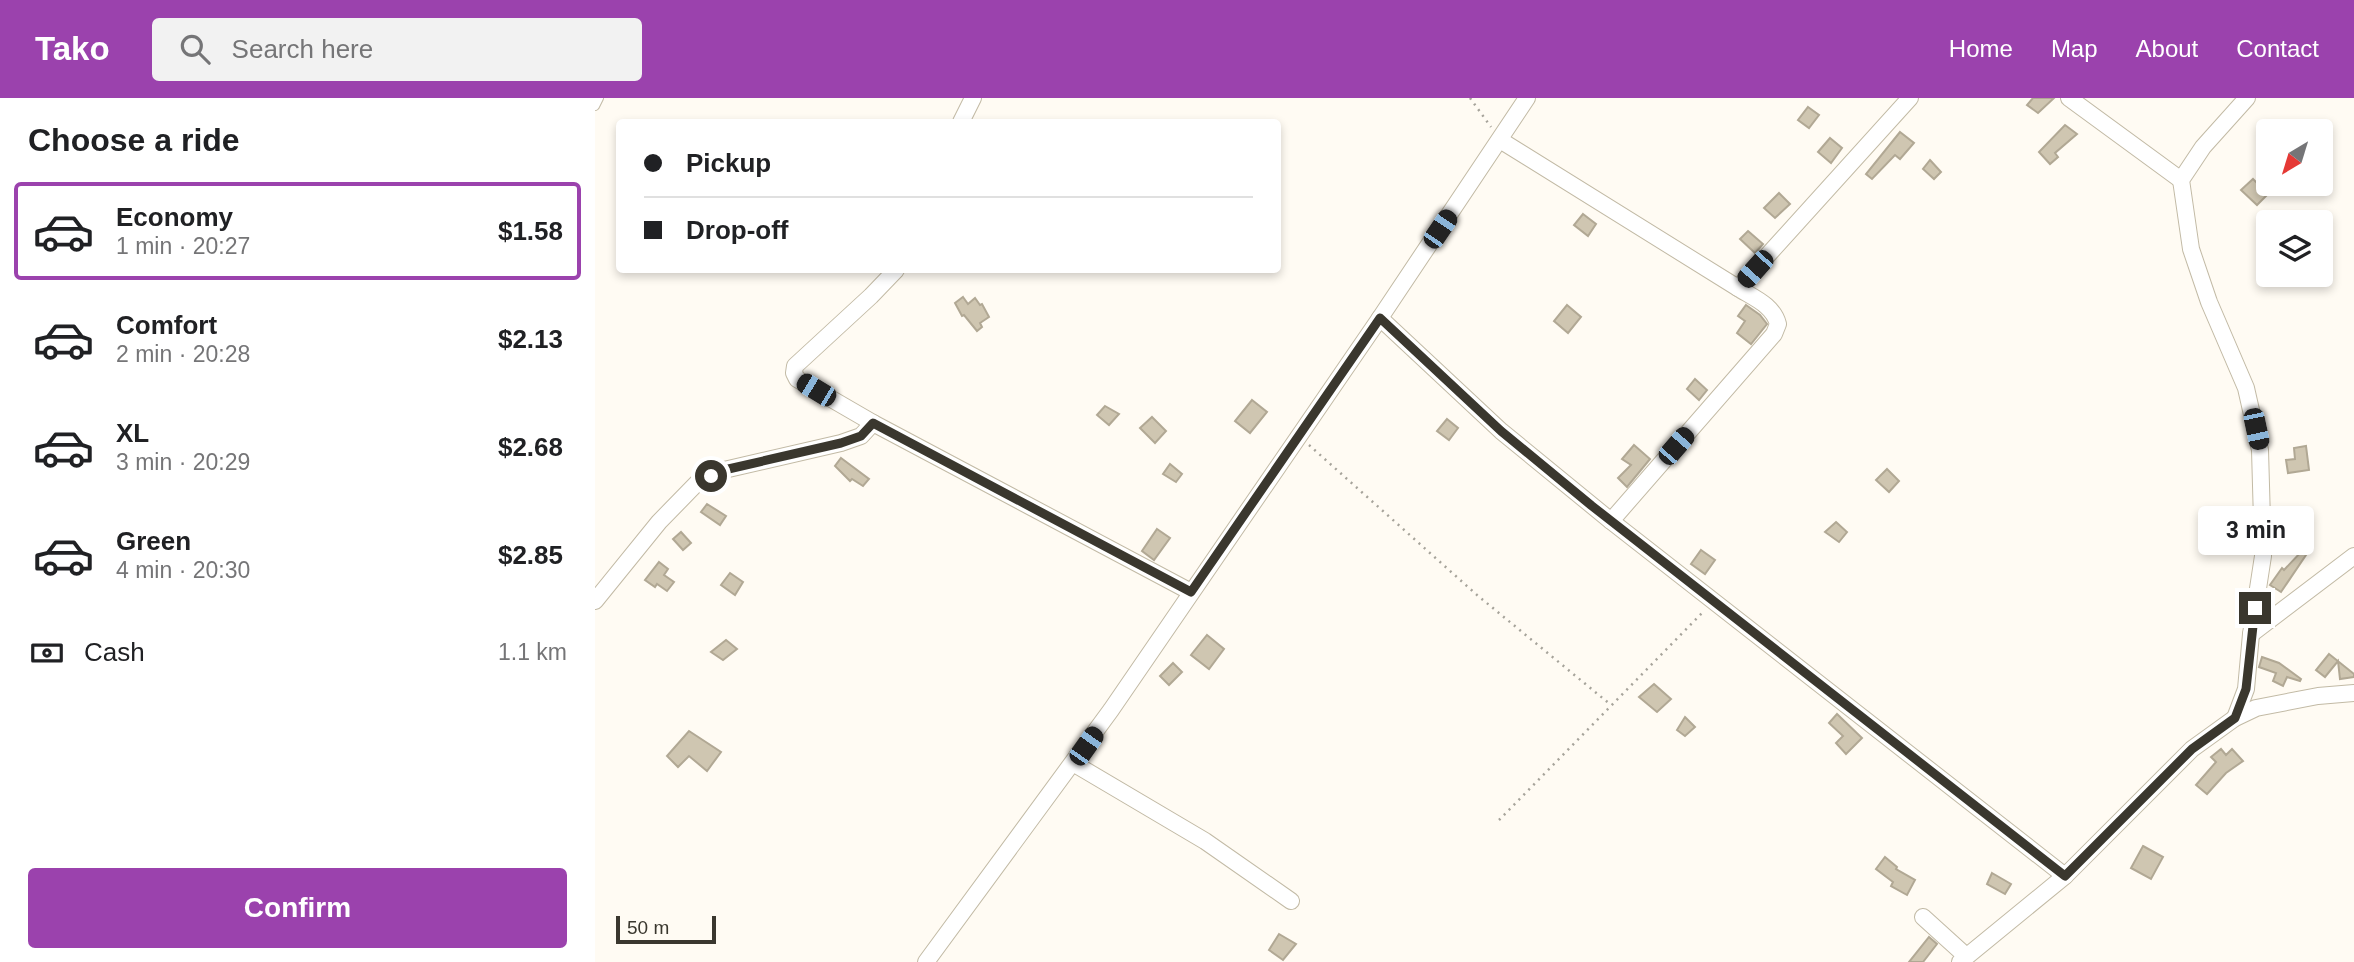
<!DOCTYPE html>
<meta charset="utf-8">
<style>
body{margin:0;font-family:Helvetica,sans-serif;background:#f2f2f2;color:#202124;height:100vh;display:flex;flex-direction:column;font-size:26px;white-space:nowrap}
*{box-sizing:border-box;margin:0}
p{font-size:23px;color:#757577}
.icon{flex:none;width:38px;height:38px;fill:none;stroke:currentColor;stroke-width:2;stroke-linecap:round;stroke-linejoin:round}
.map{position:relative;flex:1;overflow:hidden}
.side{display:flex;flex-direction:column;background:#fff;width:595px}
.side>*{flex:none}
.hud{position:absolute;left:21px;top:21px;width:665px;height:154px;border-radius:7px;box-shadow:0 4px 10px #0003;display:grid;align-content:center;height:154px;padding:0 28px;background:#fff}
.needle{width:46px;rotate:218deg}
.tools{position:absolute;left:1661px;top:21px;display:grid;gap:14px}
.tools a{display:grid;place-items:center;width:77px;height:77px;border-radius:7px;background:#fff;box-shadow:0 4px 10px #0003;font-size:35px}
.scale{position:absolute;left:21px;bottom:18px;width:100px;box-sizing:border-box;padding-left:7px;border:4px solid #3a372e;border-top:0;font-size:19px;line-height:24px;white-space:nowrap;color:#3a372e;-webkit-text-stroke:5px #fffbf3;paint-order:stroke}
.end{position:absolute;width:32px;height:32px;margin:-16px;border:9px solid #3a372e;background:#fff;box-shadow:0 0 0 4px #fff}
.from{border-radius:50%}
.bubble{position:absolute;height:49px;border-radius:7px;background:#fff;box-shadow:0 4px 10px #0003;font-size:23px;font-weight:600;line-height:49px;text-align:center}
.car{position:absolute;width:21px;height:42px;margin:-21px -10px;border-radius:9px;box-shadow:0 0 5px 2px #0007;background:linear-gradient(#222 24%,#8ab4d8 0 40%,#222 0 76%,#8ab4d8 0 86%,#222 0)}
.hud b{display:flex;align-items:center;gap:24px;height:66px;font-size:26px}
.hud b+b{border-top:2px solid #e0e0e0}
.hud i{width:18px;height:18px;background:#202124}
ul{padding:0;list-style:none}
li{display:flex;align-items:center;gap:21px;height:98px;margin:0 14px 10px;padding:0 14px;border:4px solid transparent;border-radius:7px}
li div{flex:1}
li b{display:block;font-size:26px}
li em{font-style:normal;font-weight:600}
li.active{border-color:#9b42ad}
li>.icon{width:63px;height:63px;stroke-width:1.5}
h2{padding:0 28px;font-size:32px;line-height:84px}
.pay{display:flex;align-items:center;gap:18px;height:77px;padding:0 28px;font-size:26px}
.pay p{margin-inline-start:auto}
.button{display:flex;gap:14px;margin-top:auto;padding:14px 28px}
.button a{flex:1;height:80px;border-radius:7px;background:#9b42ad;color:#fff;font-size:28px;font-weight:600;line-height:80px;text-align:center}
header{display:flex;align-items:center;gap:42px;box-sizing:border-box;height:98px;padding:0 35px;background:#9b42ad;color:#fff}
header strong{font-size:33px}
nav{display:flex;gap:38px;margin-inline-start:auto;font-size:24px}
.search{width:490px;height:63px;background:#f2f2f2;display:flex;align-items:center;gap:18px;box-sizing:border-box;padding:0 24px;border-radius:7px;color:#757577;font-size:26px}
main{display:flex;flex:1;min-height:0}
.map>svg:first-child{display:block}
.building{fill:#cfc6b1;stroke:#b1a894;stroke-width:2}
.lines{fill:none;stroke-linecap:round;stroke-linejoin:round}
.lane-casing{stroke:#c2baa5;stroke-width:10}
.street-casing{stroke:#c2baa5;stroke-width:18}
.path{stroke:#a6a39a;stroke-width:2.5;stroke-dasharray:2 5;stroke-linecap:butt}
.lane{stroke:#fff;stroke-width:8}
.street{stroke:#fff;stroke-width:16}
.route{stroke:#3a372e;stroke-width:9}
</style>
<header>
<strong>Tako</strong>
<div class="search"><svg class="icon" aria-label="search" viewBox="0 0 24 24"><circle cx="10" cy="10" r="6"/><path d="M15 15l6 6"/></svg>Search here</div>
<nav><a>Home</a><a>Map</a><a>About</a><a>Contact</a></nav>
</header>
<main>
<section class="side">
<h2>Choose a ride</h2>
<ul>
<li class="active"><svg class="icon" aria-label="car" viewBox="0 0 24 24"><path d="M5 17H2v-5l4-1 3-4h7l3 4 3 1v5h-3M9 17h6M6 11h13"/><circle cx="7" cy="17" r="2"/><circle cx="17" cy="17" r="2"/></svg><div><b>Economy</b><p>1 min · 20:27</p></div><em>$1.58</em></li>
<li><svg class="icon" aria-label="car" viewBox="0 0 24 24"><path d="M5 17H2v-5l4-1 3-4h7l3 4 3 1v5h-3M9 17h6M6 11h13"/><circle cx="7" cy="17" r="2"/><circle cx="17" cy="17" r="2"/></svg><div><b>Comfort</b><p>2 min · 20:28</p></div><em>$2.13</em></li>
<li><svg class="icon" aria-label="car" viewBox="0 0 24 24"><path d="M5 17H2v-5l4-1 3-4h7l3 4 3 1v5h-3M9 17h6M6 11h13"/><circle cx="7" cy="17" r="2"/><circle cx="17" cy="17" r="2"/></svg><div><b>XL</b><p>3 min · 20:29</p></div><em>$2.68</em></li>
<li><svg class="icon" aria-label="car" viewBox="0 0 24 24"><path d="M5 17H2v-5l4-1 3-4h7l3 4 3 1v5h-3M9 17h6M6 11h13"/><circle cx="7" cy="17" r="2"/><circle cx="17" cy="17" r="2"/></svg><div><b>Green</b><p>4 min · 20:30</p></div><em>$2.85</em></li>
</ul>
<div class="pay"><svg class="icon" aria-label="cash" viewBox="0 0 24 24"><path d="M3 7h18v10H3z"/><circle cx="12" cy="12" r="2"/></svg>Cash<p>1.1 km</p></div>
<div class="button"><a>Confirm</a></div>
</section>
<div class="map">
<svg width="1759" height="864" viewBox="0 0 1759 864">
<rect width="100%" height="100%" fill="#fffbf3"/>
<g class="building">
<polygon points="1438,0 1459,0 1443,15 1432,7"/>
<polygon points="1213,9 1224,17 1214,30 1203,22"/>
<polygon points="1470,27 1482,36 1460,55 1463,59 1455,66 1444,54"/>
<polygon points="1305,34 1319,45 1305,61 1300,57 1277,81 1271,76"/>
<polygon points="1235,40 1247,50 1236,65 1223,54"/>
<polygon points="1335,62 1346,74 1339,81 1328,71"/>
<polygon points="1658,81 1673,96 1662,107 1646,92"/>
<polygon points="1184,95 1195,106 1180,120 1169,110"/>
<polygon points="988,116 1001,126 993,138 979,127"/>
<polygon points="1153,133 1168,146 1160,155 1145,141"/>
<polygon points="368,199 373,206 380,200 385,207 387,206 394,219 385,225 387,229 382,233 369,217 367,218 360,205"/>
<polygon points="972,207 986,219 973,235 959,223"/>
<polygon points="1151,207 1165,217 1172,226 1156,246 1142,235 1150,223 1143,218"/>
<polygon points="1100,281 1112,292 1104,302 1092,291"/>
<polygon points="657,302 672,314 655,335 640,323"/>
<polygon points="510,308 524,316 514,327 502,317"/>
<polygon points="557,319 571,333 560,345 545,330"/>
<polygon points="852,321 863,330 854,342 842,333"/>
<polygon points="1039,347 1055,361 1032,389 1023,380 1036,367 1027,361"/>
<polygon points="1711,348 1714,372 1693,375 1691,362 1700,361 1699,350"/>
<polygon points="246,360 274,381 268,388 257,381 255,383 240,368"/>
<polygon points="575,366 587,376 581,384 568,376"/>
<polygon points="1292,371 1304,383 1294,394 1281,382"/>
<polygon points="112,406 131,418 125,427 106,414"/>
<polygon points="1241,424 1252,434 1244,444 1230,434"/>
<polygon points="562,431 575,440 559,462 547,453"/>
<polygon points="86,434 96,445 88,452 78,441"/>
<polygon points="1106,452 1120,462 1110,476 1096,466"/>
<polygon points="1706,454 1711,457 1686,494 1675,487 1687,470 1689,472"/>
<polygon points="64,464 73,471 69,477 79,484 72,493 62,486 60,489 50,482"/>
<polygon points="135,475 148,484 140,497 126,487"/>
<polygon points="612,537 629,551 614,571 596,557"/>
<polygon points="131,542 142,551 128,562 116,554"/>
<polygon points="1734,556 1759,576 1759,579 1745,581 1743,563 1730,579 1721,572"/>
<polygon points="1667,559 1684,565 1706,581 1705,583 1692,579 1688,588 1678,583 1681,575 1664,569"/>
<polygon points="578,565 587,574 574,587 565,578"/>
<polygon points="1059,586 1076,601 1062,614 1044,599"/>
<polygon points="1242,616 1267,640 1251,656 1241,645 1248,638 1234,625"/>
<polygon points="1090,619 1100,629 1090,638 1082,632"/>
<polygon points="94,633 126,654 112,673 94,658 83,669 72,658"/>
<polygon points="1626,651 1631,657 1637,651 1648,663 1631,675 1612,696 1601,687 1621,664 1616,659"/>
<polygon points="1548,748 1568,759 1556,781 1536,770"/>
<polygon points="1290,759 1302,769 1301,771 1320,782 1312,797 1296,788 1298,784 1281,771"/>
<polygon points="1397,775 1416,786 1410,796 1392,786"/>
<polygon points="684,836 701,846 688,862 674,852"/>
<polygon points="1334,839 1342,846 1328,864 1314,864"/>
</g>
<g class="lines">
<defs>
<polyline id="lane" points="0,8 4,0"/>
<g id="street">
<polyline points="1474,0 1586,82"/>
<polyline points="366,24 378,0"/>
<polyline points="905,42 1143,190 1315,0"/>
<path d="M 1143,190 C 1159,200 1178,207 1183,226 L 1179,236 L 1016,423 L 1470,778"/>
<polyline points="785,220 906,333 1016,423"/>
<polyline points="278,325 596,494"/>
<polyline points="0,503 64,424 103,384 129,372 246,345 266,338 278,325 202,281 199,275 200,268 276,198 301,172"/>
<polyline points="1656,536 1759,458"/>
<polyline points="1640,620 1651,591 1656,536 1668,458 1665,352 1651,290 1614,204 1596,151 1586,82 1608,49 1652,0"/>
<polyline points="478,665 610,743 696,803"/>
<polyline points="1328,819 1371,858"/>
<polyline points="331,864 516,612 785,220 932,0"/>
<polyline points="1365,864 1470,778 1597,651 1640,620 1661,610 1723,598 1759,595"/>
</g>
</defs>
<use href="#lane" class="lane-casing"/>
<use href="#street" class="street-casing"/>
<g class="path">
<polyline points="875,0 896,29"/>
<polyline points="714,347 882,497 1016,607"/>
<polyline points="904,722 1108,514"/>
</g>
<use href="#lane" class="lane"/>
<use href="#street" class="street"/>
</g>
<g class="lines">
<polyline class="route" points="116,378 129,372 246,345 266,338 278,325 596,494 785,220 906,333 997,408 1470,778 1597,651 1640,620 1651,591 1660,510"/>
</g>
</svg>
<div class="tools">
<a><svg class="needle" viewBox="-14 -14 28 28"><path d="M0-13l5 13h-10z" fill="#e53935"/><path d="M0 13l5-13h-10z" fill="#757577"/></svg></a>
<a><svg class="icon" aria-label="layers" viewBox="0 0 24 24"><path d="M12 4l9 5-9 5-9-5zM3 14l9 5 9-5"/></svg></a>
</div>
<div class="scale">50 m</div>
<i class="end from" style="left:116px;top:378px"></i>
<i class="end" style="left:1660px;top:510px"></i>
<div class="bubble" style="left:1603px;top:408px;width:116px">3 min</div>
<i class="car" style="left:845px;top:131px;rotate:34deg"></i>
<i class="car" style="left:1160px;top:171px;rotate:222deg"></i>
<i class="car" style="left:221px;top:292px;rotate:301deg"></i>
<i class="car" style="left:1661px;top:331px;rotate:168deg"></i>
<i class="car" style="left:1081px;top:348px;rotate:41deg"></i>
<i class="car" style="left:491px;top:648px;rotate:35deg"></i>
<div class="hud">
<b><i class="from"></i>Pickup</b>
<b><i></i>Drop-off</b>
</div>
</div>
</main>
